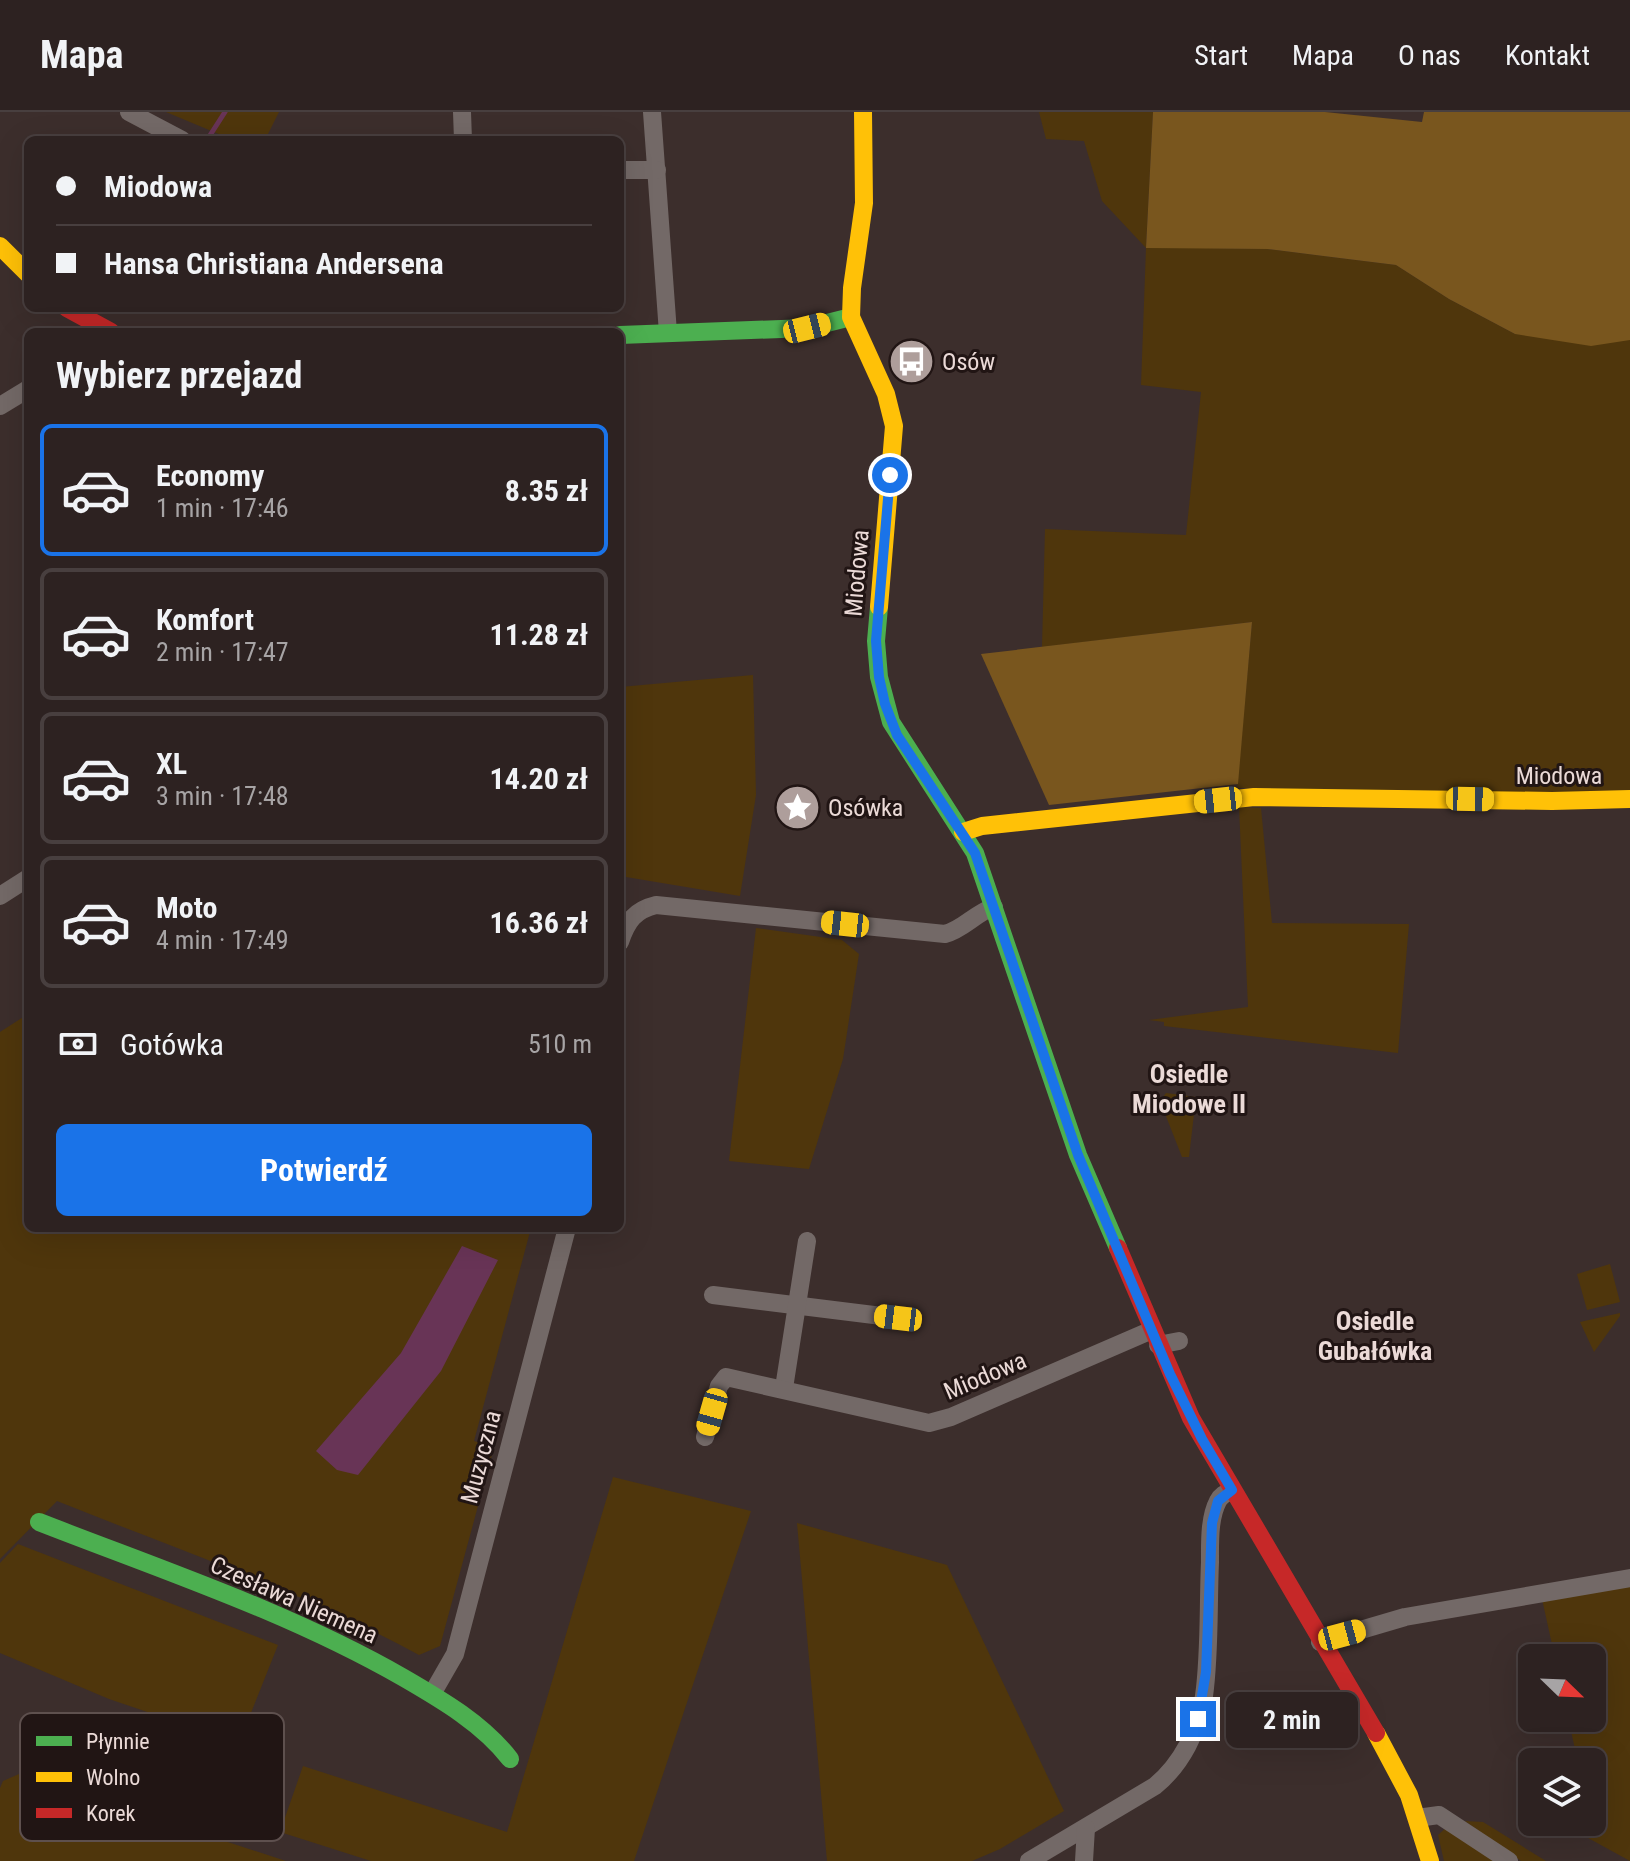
<!DOCTYPE html>
<html lang="pl">
<meta charset="utf-8">
<style>
body{margin:0;font-family:"Roboto Condensed",sans-serif;background:#392f2e;color:#f1f3f6;height:100vh;display:flex;flex-direction:column;font-size:30px;white-space:nowrap}
*{box-sizing:border-box;margin:0}
p{font-size:26px;color:#a7a4a5}
.icon{flex:none;width:44px;height:44px;fill:none;stroke:currentColor;stroke-width:2;stroke-linecap:round;stroke-linejoin:round}
.map{position:relative;flex:1;overflow:hidden}
.drawer{position:absolute;left:24px;top:216px;width:600px;height:904px;display:flex;flex-direction:column;background:#2d2221;border-radius:12px;box-shadow:0 8px 32px #0002,0 0 0 2px #483f3f}
.drawer>*{flex:none}
.top-card{position:absolute;left:24px;top:24px;width:600px;height:176px;border-radius:12px;box-shadow:0 8px 32px #0002,0 0 0 2px #483f3f;display:grid;align-content:center;height:176px;padding:0 32px;background:#2d2221}
.needle{width:52px;rotate:113deg}
.controls{position:absolute;left:1518px;top:1532px;display:grid;gap:16px}
.controls a{display:grid;place-items:center;width:88px;height:88px;border-radius:12px;background:#2d2221;box-shadow:0 8px 32px #0002,0 0 0 2px #483f3f;font-size:40px}
.end{position:absolute;width:36px;height:36px;margin:-18px;border:10px solid #1a73e8;background:#fff;box-shadow:0 0 0 4px #fff}
.from{border-radius:50%}
.bubble{position:absolute;height:56px;border-radius:12px;background:#2d2221;box-shadow:0 8px 32px #0002,0 0 0 2px #483f3f;font-size:26px;font-weight:700;line-height:56px;text-align:center}
.car{position:absolute;width:24px;height:48px;margin:-24px -12px;border-radius:10px;box-shadow:0 0 6px 2px #0007;background:linear-gradient(#f5c518 24%,#345 0 40%,#f5c518 0 76%,#345 0 86%,#f5c518 0)}
.top-card b{display:flex;align-items:center;gap:28px;height:76px;font-size:30px}
.top-card b+b{border-top:2px solid #483f3f}
.top-card i{width:20px;height:20px;background:#f1f3f6}
ul{padding:0;list-style:none}
li{display:flex;align-items:center;gap:24px;height:132px;margin:0 16px 12px;padding:0 16px;border:4px solid #483f3f;border-radius:12px}
li div{flex:1}
li b{display:block;font-size:30px}
li em{font-style:normal;font-weight:700}
li.selected{border-color:#1a73e8}
li>.icon{width:72px;height:72px;stroke-width:1.5}
h2{padding:0 32px;font-size:36px;line-height:96px}
.pay{display:flex;align-items:center;gap:20px;height:88px;padding:0 32px;font-size:30px}
.pay p{margin-inline-start:auto}
.cta{display:flex;gap:16px;margin-top:auto;padding:16px 32px}
.cta a{flex:1;height:92px;border-radius:12px;background:#1a73e8;color:#fff;font-size:32px;font-weight:700;line-height:92px;text-align:center}
header{display:flex;align-items:center;gap:48px;box-sizing:border-box;height:112px;padding:0 40px;background:#2d2221;border-bottom:2px solid #483f3f}
header strong{font-size:38px}
nav{display:flex;gap:44px;margin-inline-start:auto;font-size:28px}
.map>svg:first-child{display:block}
.green{fill:#4f360c}
.forest{fill:#79561e}
.water{fill:#683456}
.lines{fill:none;stroke-linecap:round;stroke-linejoin:round}
.stream{stroke:#683456;stroke-width:5}
.street{stroke:#736967;stroke-width:18}
.fast{stroke:#4caf50;stroke-width:18}
.slow{stroke:#ffc107;stroke-width:18}
.jam{stroke:#c62828;stroke-width:18}
.route{stroke:#1a73e8;stroke-width:10}
.labels{text-anchor:middle;dominant-baseline:central;stroke-width:6;stroke-linejoin:round;paint-order:stroke}
.poi-label{font-size:24px;fill:#ebdad7;stroke:#211514;text-anchor:start}
.street-label{font-size:24px;fill:#ebdad7;stroke:#211514}
.neighbourhood-label{font-size:26px;font-weight:bold;fill:#ebdad7;stroke:#211514}
.key{fill:#211514;stroke:#5e504e;stroke-width:2}
.key-label{font-size:22px;fill:#ebdad7}
</style>
<header>
<strong>Mapa</strong>
<nav><a>Start</a><a>Mapa</a><a>O nas</a><a>Kontakt</a></nav>
</header>
<div class="map">
<svg width="1630" height="1749" viewBox="0 0 1630 1749">
<rect width="100%" height="100%" fill="#3c2e2c"/>
<g class="green">
<polygon points="166,0 279,0 265,28 233,28"/>
<polygon points="1039,0 1153,0 1146,135 1267,137 1396,153 1449,187 1515,222 1630,228 1630,682 1237,676 1252,510 1042,535 1045,417 1186,423 1201,280 1141,273 1146,136 1102,89 1084,29 1046,27"/>
<polygon points="753,563 756,683 740,784 620,764 620,575"/>
<polygon points="1239,695 1261,696 1272,811 1409,812 1398,941 1164,914 1164,910 1149,908 1248,895"/>
<polygon points="756,816 842,828 859,842 843,947 809,1057 729,1049"/>
<path d="M 28,902 L 28,1116 L 531,1116 L 474,1329 L 494,1335 L 440,1534 L 419,1543 C 304,1480 178,1438 57,1389 L 0,1447 L 0,920 Z"/>
<polygon points="1166,981 1196,985 1189,1045 1182,1045 1160,989"/>
<polygon points="1610,1152 1620,1190 1587,1198 1577,1162"/>
<polygon points="1620,1201 1620,1204 1594,1240 1580,1210"/>
<polygon points="613,1365 751,1399 634,1749 371,1749 280,1720 303,1654 507,1720"/>
<polygon points="797,1411 947,1453 1064,1699 1000,1737 972,1749 827,1749"/>
<polygon points="18,1432 278,1533 239,1631 109,1587 0,1541 0,1451"/>
<polygon points="1630,1473 1630,1749 1559,1710 1592,1710 1592,1650 1578,1650 1568,1606 1592,1606 1592,1546 1555,1546 1542,1487"/>
<polygon points="19,1662 286,1749 0,1749 0,1676 3,1669"/>
<polygon points="1465,1709 1483,1710 1546,1749 1521,1749"/>
<polygon points="1447,1715 1494,1749 1444,1749 1438,1723"/>
</g>
<g class="forest">
<polygon points="1153,0 1325,0 1422,10 1424,0 1630,0 1630,228 1591,234 1515,222 1449,187 1396,153 1267,137 1146,136"/>
<polygon points="1252,510 1238,672 1049,693 981,542"/>
</g>
<polygon class="water" points="462,1134 498,1148 441,1259 358,1363 337,1358 316,1339 401,1241"/>
<g class="lines">
<polyline class="stream" points="207,28 225,0"/>
<g class="street">
<polyline points="129,0 182,28"/>
<polyline points="462,0 463,28"/>
<polyline points="652,0 668,221"/>
<polyline points="620,58 657,58"/>
<polyline points="0,294 28,277"/>
<polyline points="0,784 28,766"/>
<path d="M 620,830 C 627,809 635,798 656,793 L 945,822 C 964,817 975,801 994,795"/>
<polyline points="713,1183 898,1206"/>
<polyline points="1158,1233 1179,1229"/>
<polyline points="784,1276 807,1129"/>
<polyline points="705,1325 719,1274 726,1265 929,1311 951,1305 1152,1218"/>
<polyline points="1320,1530 1405,1505 1630,1466"/>
<polyline points="432,1582 455,1542 567,1116"/>
<polyline points="1417,1706 1439,1703 1509,1749"/>
<path d="M 1029,1749 L 1155,1674 C 1181,1653 1199,1618 1204,1584 C 1210,1541 1208,1494 1210,1450 C 1210,1431 1209,1406 1218,1389 C 1221,1383 1226,1381 1232,1378"/>
<polyline points="1084,1749 1086,1716"/>
</g>
<g class="fast">
<polyline points="620,223 807,216 851,205"/>
<polyline points="879,495 876,529 879,565 891,610 975,741 1078,1043 1118,1136"/>
<path d="M 39,1410 C 162,1458 289,1500 404,1566 C 442,1588 483,1612 510,1647"/>
</g>
<g class="slow">
<polyline points="863,0 864,91 852,176 851,205 886,282 894,314 879,495"/>
<polyline points="0,134 28,162"/>
<polyline points="963,720 982,714 1254,685 1552,689 1630,687"/>
<polyline points="1376,1621 1409,1683 1430,1749"/>
</g>
<g class="jam">
<polyline points="67,196 111,220"/>
<polyline points="1118,1136 1191,1306 1376,1621"/>
</g>
</g>
<g class="lines">
<polyline class="route" points="890,363 876,529 879,565 885,592 897,623 975,741 1078,1043 1170,1262 1202,1327 1232,1378 1218,1389 1212,1411 1206,1560 1198,1607"/>
</g>
<defs>
<symbol id="bus-disc" viewBox="-11 -11 22 22"><circle r="9.5" fill="#ae9e9b" stroke="#211514"/><path d="M-5-6H5V4H4V6H2V4H-2V6H-4V4H-5ZM-3.5-4V0h7V-4ZM-3.5 1.2v1.5H-2V1.2ZM2 1.2v1.5H3.5V1.2Z" fill="#fff"/></symbol>
<symbol id="sight-disc" viewBox="-11 -11 22 22"><circle r="9.5" fill="#ae9e9b" stroke="#211514"/><path d="M0-6L1.8-2.2L6-1.7L2.9 1.2L3.7 5.4L0 3.3L-3.7 5.4L-2.9 1.2L-6-1.7L-1.8-2.2Z" fill="#fff"/></symbol>
</defs>
<g fill-rule="evenodd">
<use href="#bus-disc" x="886" y="224" width="51" height="51"/>
<use href="#sight-disc" x="772" y="670" width="51" height="51"/>
</g>
<g class="labels">
<g class="poi-label">
<text x="942" y="250">Osów</text>
<text x="828" y="696">Osówka</text>
</g>
<g class="street-label">
<text transform="translate(857 461) rotate(-85)">Miodowa</text>
<text x="1559" y="664">Miodowa</text>
<text transform="translate(985 1264) rotate(-23)">Miodowa</text>
<text transform="translate(481 1345) rotate(-75)">Muzyczna</text>
<text transform="translate(294 1488) rotate(24)">Czesława Niemena</text>
</g>
<g class="neighbourhood-label">
<text x="1189" y="962">Osiedle<tspan x="1189" dy="30">Miodowe II</tspan></text>
<text x="1375" y="1209">Osiedle<tspan x="1375" dy="30">Gubałówka</tspan></text>
</g>
</g>
<rect x="20" y="1601" width="264" height="128" rx="12" class="key"/>
<rect x="36" y="1624" width="36" height="10" fill="#4caf50"/>
<rect x="36" y="1660" width="36" height="10" fill="#ffc107"/>
<rect x="36" y="1696" width="36" height="10" fill="#c62828"/>
<g class="key-label">
<text x="86" y="1637">Płynnie</text>
<text x="86" y="1673">Wolno</text>
<text x="86" y="1709">Korek</text>
</g>
</svg>
<div class="controls">
<a><svg class="needle" viewBox="-14 -14 28 28"><path d="M0-13l5 13h-10z" fill="#e53935"/><path d="M0 13l5-13h-10z" fill="#a7a4a5"/></svg></a>
<a><svg class="icon" aria-label="layers" viewBox="0 0 24 24"><path d="M12 4l9 5-9 5-9-5zM3 14l9 5 9-5"/></svg></a>
</div>
<i class="end from" style="left:890px;top:363px"></i>
<i class="end" style="left:1198px;top:1607px"></i>
<div class="bubble" style="left:1226px;top:1580px;width:132px">2 min</div>
<i class="car" style="left:807px;top:216px;rotate:76deg"></i>
<i class="car" style="left:1470px;top:687px;rotate:91deg"></i>
<i class="car" style="left:1218px;top:688px;rotate:264deg"></i>
<i class="car" style="left:845px;top:812px;rotate:276deg"></i>
<i class="car" style="left:898px;top:1206px;rotate:277deg"></i>
<i class="car" style="left:712px;top:1300px;rotate:196deg"></i>
<i class="car" style="left:1342px;top:1523px;rotate:75deg"></i>
<div class="top-card">
<b><i class="from"></i>Miodowa</b>
<b><i></i>Hansa Christiana Andersena</b>
</div>
<section class="drawer">
<h2>Wybierz przejazd</h2>
<ul>
<li class="selected"><svg class="icon" aria-label="car" viewBox="0 0 24 24"><path d="M5 17H2v-5l4-1 3-4h7l3 4 3 1v5h-3M9 17h6M6 11h13"/><circle cx="7" cy="17" r="2"/><circle cx="17" cy="17" r="2"/></svg><div><b>Economy</b><p>1 min · 17:46</p></div><em>8.35 zł</em></li>
<li><svg class="icon" aria-label="car" viewBox="0 0 24 24"><path d="M5 17H2v-5l4-1 3-4h7l3 4 3 1v5h-3M9 17h6M6 11h13"/><circle cx="7" cy="17" r="2"/><circle cx="17" cy="17" r="2"/></svg><div><b>Komfort</b><p>2 min · 17:47</p></div><em>11.28 zł</em></li>
<li><svg class="icon" aria-label="car" viewBox="0 0 24 24"><path d="M5 17H2v-5l4-1 3-4h7l3 4 3 1v5h-3M9 17h6M6 11h13"/><circle cx="7" cy="17" r="2"/><circle cx="17" cy="17" r="2"/></svg><div><b>XL</b><p>3 min · 17:48</p></div><em>14.20 zł</em></li>
<li><svg class="icon" aria-label="car" viewBox="0 0 24 24"><path d="M5 17H2v-5l4-1 3-4h7l3 4 3 1v5h-3M9 17h6M6 11h13"/><circle cx="7" cy="17" r="2"/><circle cx="17" cy="17" r="2"/></svg><div><b>Moto</b><p>4 min · 17:49</p></div><em>16.36 zł</em></li>
</ul>
<div class="pay"><svg class="icon" aria-label="cash" viewBox="0 0 24 24"><path d="M3 7h18v10H3z"/><circle cx="12" cy="12" r="2"/></svg>Gotówka<p>510 m</p></div>
<div class="cta"><a>Potwierdź</a></div>
</section>
</div>
